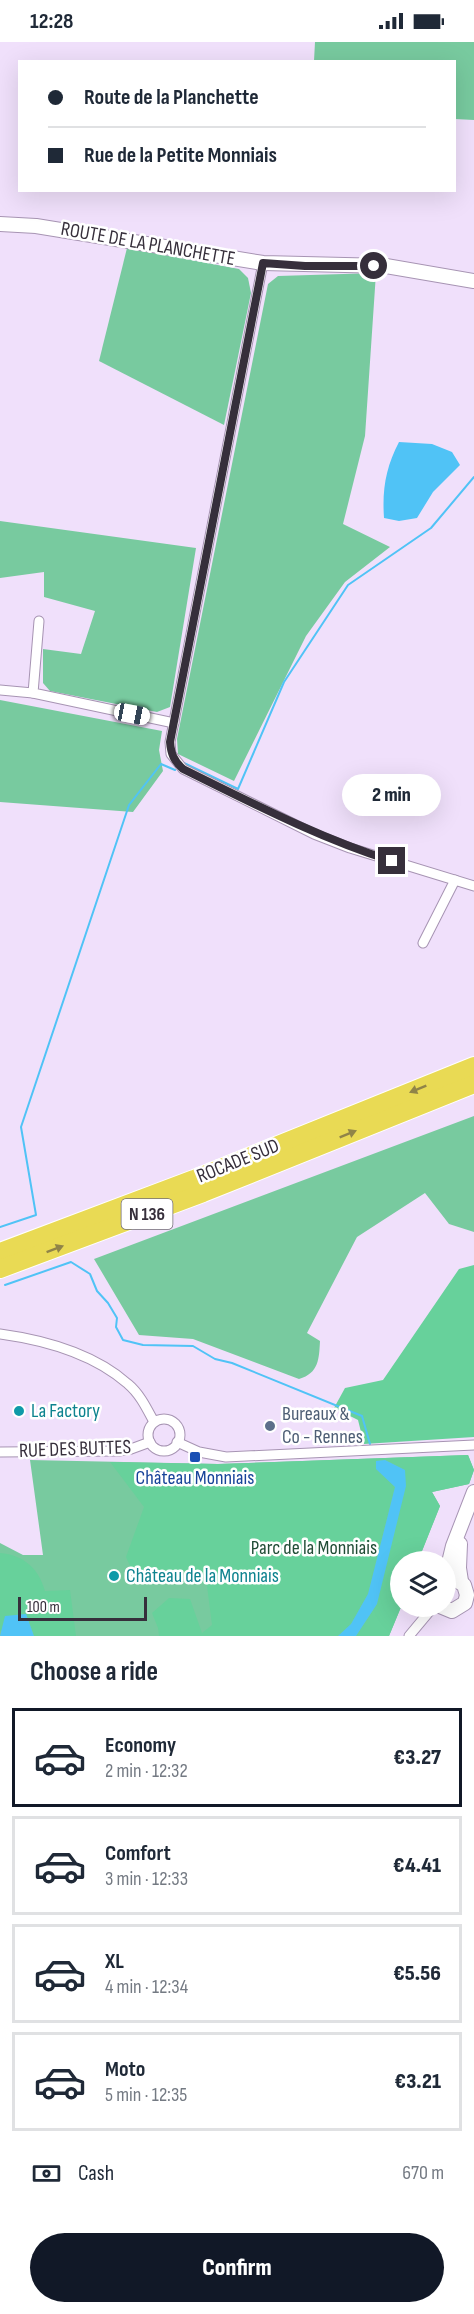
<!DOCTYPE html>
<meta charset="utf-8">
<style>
body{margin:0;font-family:"Sofia Sans Condensed",sans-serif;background:#f6f6f7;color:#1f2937;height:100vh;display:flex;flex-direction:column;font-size:22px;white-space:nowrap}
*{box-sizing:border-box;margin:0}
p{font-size:20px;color:#747a83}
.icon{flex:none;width:33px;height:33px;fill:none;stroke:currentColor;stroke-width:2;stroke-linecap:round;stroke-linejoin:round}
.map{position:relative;height:1594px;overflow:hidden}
.side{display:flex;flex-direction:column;background:#fff;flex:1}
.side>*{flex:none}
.hud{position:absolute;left:18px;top:18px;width:438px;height:132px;border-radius:0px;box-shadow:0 6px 24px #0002;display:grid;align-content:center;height:132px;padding:0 30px;background:#fff}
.controls{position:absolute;left:390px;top:1509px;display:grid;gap:12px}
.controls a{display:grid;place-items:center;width:66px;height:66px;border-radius:50%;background:#fff;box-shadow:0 6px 24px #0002;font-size:30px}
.scale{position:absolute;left:18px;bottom:15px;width:129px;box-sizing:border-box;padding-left:6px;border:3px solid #362f3b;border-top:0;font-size:16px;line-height:21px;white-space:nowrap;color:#362f3b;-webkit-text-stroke:4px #fff;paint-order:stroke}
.end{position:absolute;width:27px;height:27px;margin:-14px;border:8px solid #362f3b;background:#fff;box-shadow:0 0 0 3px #fff}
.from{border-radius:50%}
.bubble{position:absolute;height:42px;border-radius:21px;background:#fff;box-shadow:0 6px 24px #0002;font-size:20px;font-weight:800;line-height:42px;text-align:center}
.car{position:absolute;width:18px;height:36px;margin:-18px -9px;border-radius:8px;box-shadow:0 0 4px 2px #0007;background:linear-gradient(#fff 24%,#345 0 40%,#fff 0 76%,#345 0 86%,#fff 0)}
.hud b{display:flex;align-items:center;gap:21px;height:57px;font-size:22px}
.hud b+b{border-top:2px solid #e0e1e3}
.hud i{width:15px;height:15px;background:#1f2937}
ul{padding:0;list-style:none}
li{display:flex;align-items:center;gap:18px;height:99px;margin:0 12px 9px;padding:0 18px;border:3px solid #e0e1e3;border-radius:0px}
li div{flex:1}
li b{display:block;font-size:22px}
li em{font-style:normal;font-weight:800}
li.on{border-color:#111827}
li>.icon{width:54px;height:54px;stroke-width:1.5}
h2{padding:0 30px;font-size:27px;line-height:72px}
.pay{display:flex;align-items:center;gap:15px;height:66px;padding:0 30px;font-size:22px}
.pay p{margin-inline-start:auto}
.button{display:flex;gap:12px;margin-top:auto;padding:12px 30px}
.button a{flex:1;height:69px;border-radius:36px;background:#111827;color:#fff;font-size:24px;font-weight:800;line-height:69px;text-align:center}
.status{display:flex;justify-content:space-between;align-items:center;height:42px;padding:0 30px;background:#fff;direction:ltr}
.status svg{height:16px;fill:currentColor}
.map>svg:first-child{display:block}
.green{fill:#78ca9f}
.forest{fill:#67d19b}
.water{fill:#50c3f6}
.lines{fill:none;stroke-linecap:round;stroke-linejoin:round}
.stream{stroke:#50c3f6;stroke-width:2}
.street-casing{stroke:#a794b3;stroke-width:11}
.secondary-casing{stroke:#a794b3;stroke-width:16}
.highway-casing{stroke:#fff;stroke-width:20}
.street{stroke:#fff;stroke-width:9}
.secondary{stroke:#fff;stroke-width:14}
.highway{stroke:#e9da54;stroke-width:18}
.oneway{fill:#908448}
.route{stroke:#362f3b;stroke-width:8}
.culture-dot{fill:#0f9aa8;stroke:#fff;stroke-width:2}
.service-dot{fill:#5c6f8a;stroke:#fff;stroke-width:2}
.transit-dot{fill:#1a4fb4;stroke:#fff;stroke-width:2}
.labels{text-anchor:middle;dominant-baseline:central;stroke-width:5;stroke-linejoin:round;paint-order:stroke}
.shield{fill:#fff;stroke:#726d76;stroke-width:1.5}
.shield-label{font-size:18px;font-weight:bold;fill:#362f3b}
.street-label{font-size:20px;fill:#362f3b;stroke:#fff}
.culture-label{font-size:20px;fill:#0d838f;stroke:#fff;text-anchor:start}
.service-label{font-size:20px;fill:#4e5e75;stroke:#fff;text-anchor:start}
.transit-label{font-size:20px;fill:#164399;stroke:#fff}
.park-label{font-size:20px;fill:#204c36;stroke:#fff}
</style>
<div class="status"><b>12:28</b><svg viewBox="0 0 49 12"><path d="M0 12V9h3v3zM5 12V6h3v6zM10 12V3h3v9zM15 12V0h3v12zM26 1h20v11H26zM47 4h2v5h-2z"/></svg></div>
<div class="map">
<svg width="474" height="1594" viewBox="0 0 474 1594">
<rect width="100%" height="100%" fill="#f0e0fb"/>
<g class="green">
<polygon points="315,0 474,0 474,78 455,77 454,20 314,19"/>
<polygon points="127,206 239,227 248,236 251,251 224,383 99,319"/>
<polygon points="376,231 365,394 343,482 390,505 345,540 306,594 234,739 178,712 177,697 268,242 278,234"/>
<polygon points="0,479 196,506 170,665 157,670 50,649 43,641 43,607 81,612 95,569 44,555 44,530 0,536"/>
<polygon points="0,658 162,689 159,708 163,729 133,770 0,760"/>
<path d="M 474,1074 L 474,1190 L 449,1182 L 425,1151 L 357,1195 L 307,1291 L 320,1299 C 319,1317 319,1331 299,1337 L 193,1297 L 139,1293 L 94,1217 Z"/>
<polygon points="468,1413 474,1428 469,1442 432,1450 440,1464 418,1519 400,1520 401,1565 389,1594 0,1594 0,1501 23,1513 43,1513 30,1418 218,1422"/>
</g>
<g class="forest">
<polygon points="474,1223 474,1395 364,1402 358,1378 334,1366 345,1346 383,1338 459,1227"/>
<polygon points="468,1413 474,1428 469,1442 432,1450 440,1464 418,1519 400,1520 401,1565 389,1594 356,1594 377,1562 405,1428 385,1418 376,1419 376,1427 395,1445 368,1552 351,1582 338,1594 159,1594 158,1586 152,1571 169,1556 190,1557 202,1591 212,1583 207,1544 185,1529 135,1535 126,1515 144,1465 110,1420 218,1422"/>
<path d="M 0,1511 C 24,1513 39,1527 45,1549 L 70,1548 L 76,1594 L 34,1594 L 26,1572 L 0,1589 Z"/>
</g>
<g class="water">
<path d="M 399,400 L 432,402 L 452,410 L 460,423 L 433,450 L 417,476 L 399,479 L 384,476 C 382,447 386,425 399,400 Z"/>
<polygon points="385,1418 405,1428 406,1444 377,1562 356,1594 338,1594 351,1582 368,1552 395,1445 376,1427 376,1419"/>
<polygon points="26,1572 34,1594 0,1594 5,1574"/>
</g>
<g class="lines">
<g class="stream">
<polyline points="184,721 238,747 284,640 348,543 431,486 474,435"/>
<polyline points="0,1185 36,1173 21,1085 129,763 161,722 175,728"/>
<polyline points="5,1243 71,1220 90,1232 97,1249 108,1261 117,1276 116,1285 123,1298 143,1303 193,1304 215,1317 232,1321 362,1374 370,1402"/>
</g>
<defs>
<g id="street">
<polyline points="263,221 170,700 171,712 183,727 314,792 350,806 474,844"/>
<polyline points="39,579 33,651 174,681"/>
<polyline points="0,648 33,651"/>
<polyline points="423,901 455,838"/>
<path d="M 0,1292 C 44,1298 94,1312 128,1342 C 140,1352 147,1367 154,1380"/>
<circle cx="164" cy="1393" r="16"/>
<polyline points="177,1400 199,1410 226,1415 474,1403"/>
<polyline points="0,1410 119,1409 131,1407 150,1400"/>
<polyline points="409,1594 434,1564"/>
</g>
<g id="secondary">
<polyline points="0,182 36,184 263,221 386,224 474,239"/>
<polyline points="460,1502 459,1526 461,1539"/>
<polyline points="446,1533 453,1504 474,1450"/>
<polyline points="440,1564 452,1569 465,1561 467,1553 464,1543 453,1536"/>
</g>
<g id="highway">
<polyline points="0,1210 194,1137 474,1024"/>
<polyline points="0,1227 203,1151 474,1042"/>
</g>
</defs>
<use href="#street" class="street-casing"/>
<use href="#secondary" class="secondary-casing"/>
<use href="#highway" class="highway-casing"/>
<use href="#street" class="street"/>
<use href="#secondary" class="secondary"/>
<use href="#highway" class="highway"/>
</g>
<defs><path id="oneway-solid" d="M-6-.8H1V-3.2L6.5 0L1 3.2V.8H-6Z" transform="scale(1.5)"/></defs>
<g class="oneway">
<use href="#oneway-solid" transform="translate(418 1047) rotate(158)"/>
<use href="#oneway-solid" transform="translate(348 1092) rotate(-22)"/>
<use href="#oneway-solid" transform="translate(55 1207) rotate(-21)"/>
</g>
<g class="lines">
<path class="route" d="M 374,224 L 305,224 L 263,221 L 170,700 C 171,712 174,719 183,727 C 252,761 319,796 392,819"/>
</g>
<g class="culture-dot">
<circle cx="19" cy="1369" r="6"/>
<circle cx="114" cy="1534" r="6"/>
</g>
<circle class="service-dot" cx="270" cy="1384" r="6"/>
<rect class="transit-dot" x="189" y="1409" width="12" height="12" rx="3"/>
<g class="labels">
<rect class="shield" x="121.5" y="1157" width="51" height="30" rx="4.5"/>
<g class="shield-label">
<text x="147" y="1172">N 136</text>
</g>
<g class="street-label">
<text transform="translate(148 202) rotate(10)">ROUTE DE LA PLANCHETTE</text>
<text transform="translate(238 1119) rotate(-22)">ROCADE SUD</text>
<text transform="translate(75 1407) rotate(-2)">RUE DES BUTTES</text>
</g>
<g class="culture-label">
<text x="31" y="1369">La Factory</text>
<text x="126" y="1534">Château de la Monniais</text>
</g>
<g class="service-label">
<text x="282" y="1372">Bureaux &amp;<tspan x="282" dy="23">Co - Rennes</tspan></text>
</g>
<g class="transit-label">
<text x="195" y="1436">Château Monniais</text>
</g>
<g class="park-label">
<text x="314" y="1506">Parc de la Monniais</text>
</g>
</g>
</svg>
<div class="controls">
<a><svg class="icon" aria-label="layers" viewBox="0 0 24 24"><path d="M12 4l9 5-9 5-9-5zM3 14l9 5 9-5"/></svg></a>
</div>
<div class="scale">100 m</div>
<i class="end from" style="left:374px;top:224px"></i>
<i class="end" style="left:392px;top:819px"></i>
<div class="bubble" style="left:342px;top:732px;width:99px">2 min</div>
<i class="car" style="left:132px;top:672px;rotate:101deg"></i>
<div class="hud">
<b><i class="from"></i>Route de la Planchette</b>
<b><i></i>Rue de la Petite Monniais</b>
</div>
</div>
<section class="side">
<h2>Choose a ride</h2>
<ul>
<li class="on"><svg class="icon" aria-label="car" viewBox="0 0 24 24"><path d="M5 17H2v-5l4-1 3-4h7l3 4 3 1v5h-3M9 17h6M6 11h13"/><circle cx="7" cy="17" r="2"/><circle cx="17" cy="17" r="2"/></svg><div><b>Economy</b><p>2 min · 12:32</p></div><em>€3.27</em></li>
<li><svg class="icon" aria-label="car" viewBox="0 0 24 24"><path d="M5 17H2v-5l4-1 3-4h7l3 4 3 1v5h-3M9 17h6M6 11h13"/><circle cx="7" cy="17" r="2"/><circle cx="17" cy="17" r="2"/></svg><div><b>Comfort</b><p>3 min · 12:33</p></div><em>€4.41</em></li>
<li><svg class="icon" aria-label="car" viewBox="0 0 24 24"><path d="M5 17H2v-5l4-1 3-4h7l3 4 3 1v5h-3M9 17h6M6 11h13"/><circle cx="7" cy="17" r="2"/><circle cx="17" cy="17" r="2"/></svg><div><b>XL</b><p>4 min · 12:34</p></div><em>€5.56</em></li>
<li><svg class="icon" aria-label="car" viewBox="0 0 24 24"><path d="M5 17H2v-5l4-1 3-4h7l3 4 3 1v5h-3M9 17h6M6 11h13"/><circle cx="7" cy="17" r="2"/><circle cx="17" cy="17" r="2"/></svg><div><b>Moto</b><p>5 min · 12:35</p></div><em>€3.21</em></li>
</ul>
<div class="pay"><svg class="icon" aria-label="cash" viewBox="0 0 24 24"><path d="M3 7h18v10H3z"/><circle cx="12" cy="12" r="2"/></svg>Cash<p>670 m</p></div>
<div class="button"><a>Confirm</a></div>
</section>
